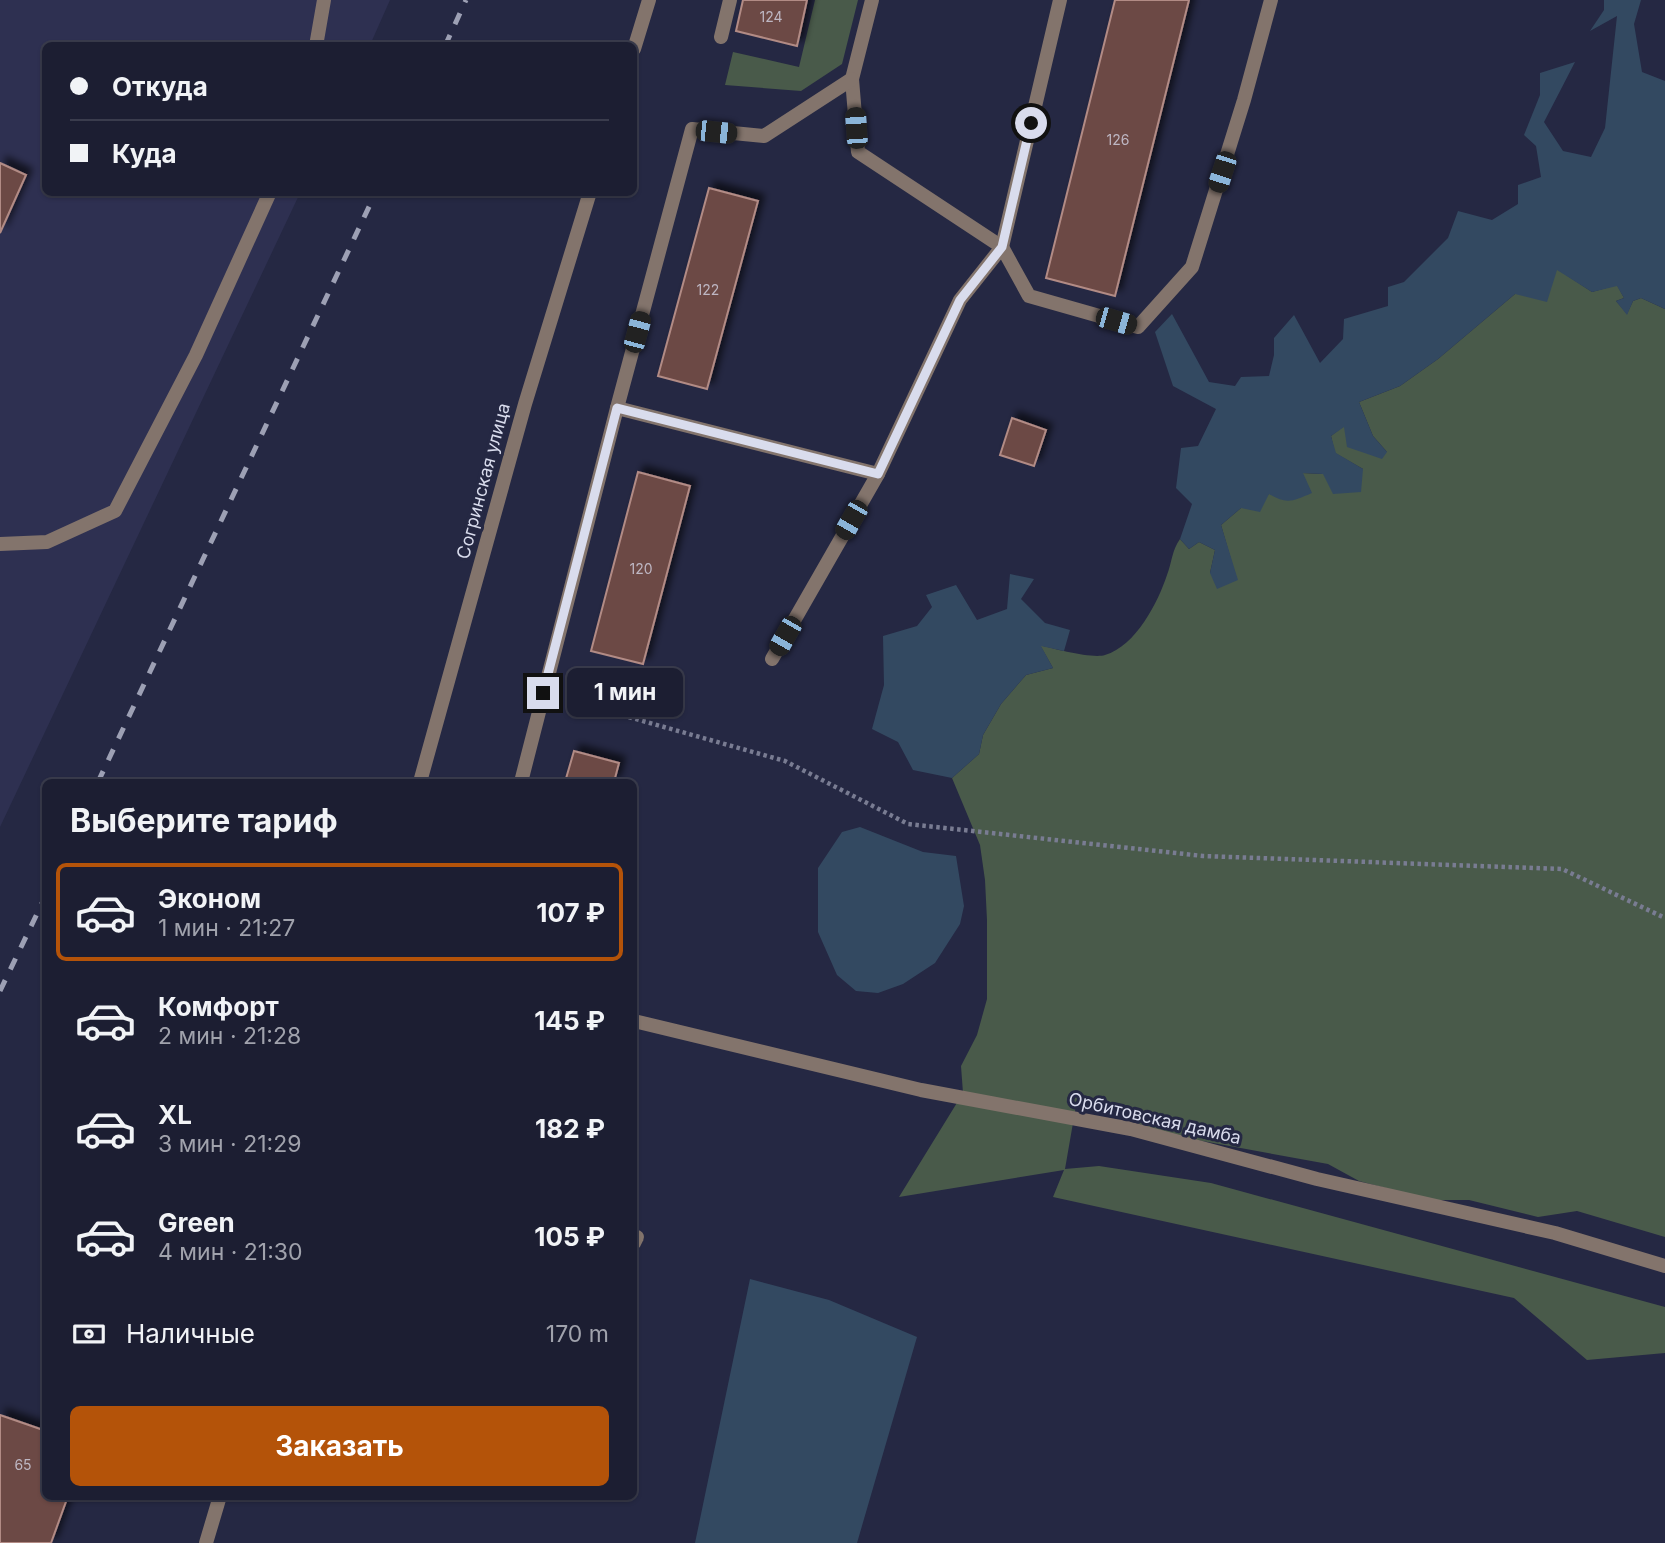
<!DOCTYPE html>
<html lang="ru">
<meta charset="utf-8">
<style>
body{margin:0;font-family:Inter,sans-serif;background:#292b3e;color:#f1f3f6;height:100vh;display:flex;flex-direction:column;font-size:26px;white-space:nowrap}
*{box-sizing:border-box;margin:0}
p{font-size:23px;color:#a0a2ac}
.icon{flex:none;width:38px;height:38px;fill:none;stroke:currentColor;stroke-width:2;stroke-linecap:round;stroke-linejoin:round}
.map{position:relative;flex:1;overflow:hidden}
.drawer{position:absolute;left:42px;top:779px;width:595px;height:721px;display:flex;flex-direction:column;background:#1c1e32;border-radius:10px;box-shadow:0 2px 5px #0004,0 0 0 2px #3a3c4d}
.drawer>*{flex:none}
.top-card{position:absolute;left:42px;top:42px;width:595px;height:154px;border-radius:10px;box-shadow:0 2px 5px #0004,0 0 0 2px #3a3c4d;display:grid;align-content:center;height:154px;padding:0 28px;background:#1c1e32}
.end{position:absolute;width:32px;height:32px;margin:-16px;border:9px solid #d9dced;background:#111;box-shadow:0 0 0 4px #111}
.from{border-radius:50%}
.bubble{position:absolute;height:49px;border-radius:10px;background:#1c1e32;box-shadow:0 2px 5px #0004,0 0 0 2px #3a3c4d;font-size:23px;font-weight:700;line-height:49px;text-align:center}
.car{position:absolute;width:21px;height:42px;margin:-21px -10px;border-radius:9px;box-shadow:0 0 5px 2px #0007;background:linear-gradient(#222 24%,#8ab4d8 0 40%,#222 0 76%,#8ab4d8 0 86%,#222 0)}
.top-card b{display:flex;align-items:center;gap:24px;height:66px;font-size:26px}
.top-card b+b{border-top:2px solid #3a3c4d}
.top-card i{width:18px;height:18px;background:#f1f3f6}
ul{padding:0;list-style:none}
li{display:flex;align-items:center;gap:21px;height:98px;margin:0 14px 10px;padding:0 14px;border:4px solid transparent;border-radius:10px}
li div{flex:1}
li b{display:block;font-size:26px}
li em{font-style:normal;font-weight:700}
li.active{border-color:#b45309}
li>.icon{width:63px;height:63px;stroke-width:1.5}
h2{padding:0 28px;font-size:32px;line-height:84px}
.pay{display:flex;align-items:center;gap:18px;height:77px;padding:0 28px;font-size:26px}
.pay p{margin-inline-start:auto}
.cta{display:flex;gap:14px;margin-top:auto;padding:14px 28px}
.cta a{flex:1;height:80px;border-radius:10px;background:#b45309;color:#fff;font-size:28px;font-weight:700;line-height:80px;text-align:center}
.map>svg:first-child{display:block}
.built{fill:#2e3051}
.green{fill:#495a4a}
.water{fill:#334961}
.building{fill:#6c4944;stroke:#b28b85;stroke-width:2;filter:url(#shadow)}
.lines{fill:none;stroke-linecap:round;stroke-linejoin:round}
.path{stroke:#797c92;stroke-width:4.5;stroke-dasharray:3.5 3.5;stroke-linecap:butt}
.service{stroke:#83746c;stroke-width:14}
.minor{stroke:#83746c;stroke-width:14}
.tertiary{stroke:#83746c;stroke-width:14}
.rail{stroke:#9da0b4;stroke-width:5;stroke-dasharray:12 12;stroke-linecap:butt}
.route{stroke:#d9dced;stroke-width:9}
.labels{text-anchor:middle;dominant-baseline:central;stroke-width:6;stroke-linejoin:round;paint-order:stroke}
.number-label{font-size:14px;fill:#beb7c3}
.street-label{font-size:18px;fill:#d9dced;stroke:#252843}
</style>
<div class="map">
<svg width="1665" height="1543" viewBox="0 0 1665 1543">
<defs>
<filter id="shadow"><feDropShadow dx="6" dy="-6" stdDeviation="3.5" flood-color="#0009"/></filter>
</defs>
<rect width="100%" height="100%" fill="#252843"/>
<polygon class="built" points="0,0 390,0 370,45 46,46 46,192 300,193 0,827"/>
<g class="green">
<polygon points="815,0 858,0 842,64 801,91 725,85 733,52 799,67"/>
<path d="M 1557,269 L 1592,292 L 1617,285 L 1624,298 L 1616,301 L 1627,314 L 1633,301 L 1641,298 L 1665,309 L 1665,1237 L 1577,1211 L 1538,1217 L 1469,1200 L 1431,1200 L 1359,1181 L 1328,1164 L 1175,1136 L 1142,1125 L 1078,1094 L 1065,1169 L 1099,1166 L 1211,1183 L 1665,1307 L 1665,1353 L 1587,1360 L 1514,1298 L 1053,1197 L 1064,1170 L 899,1197 L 963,1093 L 961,1066 L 977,1035 L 987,999 L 987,920 L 985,880 L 980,845 L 952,778 L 979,754 L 983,735 L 1001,704 L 1026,675 L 1053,668 L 1040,645 C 1054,649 1093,659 1105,655 C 1136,646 1158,602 1167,575 C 1172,562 1172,550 1180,539 L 1189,549 L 1199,542 L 1215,550 L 1210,573 L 1237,580 L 1221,525 L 1241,508 L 1269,494 L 1311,492 L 1302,473 L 1323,474 L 1363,469 L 1335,453 L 1331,436 L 1344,426 L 1387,452 L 1373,436 L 1359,402 L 1400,386 L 1438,359 L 1515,294 Z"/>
</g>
<g class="water">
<path d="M 1604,0 L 1641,0 L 1634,24 L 1642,72 L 1665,81 L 1665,309 L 1641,298 L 1633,301 L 1627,315 L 1616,301 L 1624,298 L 1617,286 L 1592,292 L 1557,270 L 1547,302 L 1515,294 L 1438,359 L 1400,386 L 1359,402 L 1373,436 L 1387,452 L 1382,459 L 1347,447 L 1344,427 L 1331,436 L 1336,453 L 1363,469 L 1361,492 L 1333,494 L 1323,474 L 1303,473 L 1312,493 C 1293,501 1287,505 1269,494 L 1260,512 L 1241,508 L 1221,525 L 1238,580 L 1217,589 L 1210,573 L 1215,550 L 1199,542 L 1189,549 L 1180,539 L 1192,504 L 1176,488 L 1181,448 L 1198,446 L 1216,409 L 1173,386 L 1155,332 L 1172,314 L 1209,382 L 1235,386 L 1241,377 L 1269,376 L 1274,355 L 1274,338 L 1294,315 L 1320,363 L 1343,339 L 1344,319 L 1388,306 L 1388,287 L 1404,282 L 1448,238 L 1458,211 L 1492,220 L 1518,204 L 1518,185 L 1541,177 L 1536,146 L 1524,135 L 1540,95 L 1540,73 L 1575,62 L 1544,122 L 1563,151 L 1591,157 L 1605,128 L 1617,16 L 1590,31 L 1604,10 Z"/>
<polygon points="1010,574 1034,579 1021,599 1045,623 1070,630 1064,651 1041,646 1053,668 1026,675 1001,704 983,735 979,754 952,778 913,770 898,742 872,729 884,685 883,636 917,626 932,607 926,595 956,585 977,620 1007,609"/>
<polygon points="860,827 923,852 956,856 964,906 960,924 935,963 903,984 878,993 856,991 837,975 818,932 818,868 842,832"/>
<polygon points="750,1279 829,1300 917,1337 857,1543 695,1543"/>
</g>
<g class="building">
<polygon points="743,0 807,0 797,46 736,31"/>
<polygon points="1115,0 1189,0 1115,296 1046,278"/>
<polygon points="0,163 26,175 0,233"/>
<polygon points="709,188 758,201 707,389 658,376"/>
<polygon points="1012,418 1046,430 1034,466 1000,455"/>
<polygon points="638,472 690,486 643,664 591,651"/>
<polygon points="574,751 619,763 614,782 565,782"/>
<polygon points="0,1415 46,1431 46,1496 68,1496 51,1543 0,1543"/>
</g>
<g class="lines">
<polyline class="path" points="568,700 785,761 908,824 1203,856 1562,869 1665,918"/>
<g class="service">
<polyline points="872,0 852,79 858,152 1002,247 1029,296 1138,327 1192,267 1244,100 1271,0"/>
<polyline points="721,37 730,0"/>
<polyline points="316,46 324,0"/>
<polyline points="617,408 878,474"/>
<polyline points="0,544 47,542 115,511 196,355 270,192"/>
<polyline points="772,659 878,474 960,300 1002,247 1060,0"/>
<polyline points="521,782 617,408 692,129 764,136 852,79"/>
<polyline points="634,1243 637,1237"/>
</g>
<polyline class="minor" points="634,1021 921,1090 1131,1129 1317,1179 1555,1233 1665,1266"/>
<g class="tertiary">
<polyline points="634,49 649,0"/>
<polyline points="420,782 525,404 590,192"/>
<polyline points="206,1543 220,1496"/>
</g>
<g class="rail">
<polyline points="445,46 466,0"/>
<polyline points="98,782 376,192"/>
<polyline points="0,991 46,895"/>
</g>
</g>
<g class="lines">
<polyline class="route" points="543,693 617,408 878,474 960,300 1002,247 1031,123"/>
</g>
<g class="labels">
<g class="number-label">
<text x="771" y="16">124</text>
<text x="1118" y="139">126</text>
<text x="708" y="289">122</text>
<text x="641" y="568">120</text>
<text x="23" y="1464">65</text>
</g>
<g class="street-label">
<text transform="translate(483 481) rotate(-75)">Согринская улица</text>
<text transform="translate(1155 1118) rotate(13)">Орбитовская дамба</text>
</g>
</g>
</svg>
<i class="end from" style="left:1031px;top:123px"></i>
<i class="end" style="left:543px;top:693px"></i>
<div class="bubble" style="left:567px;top:668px;width:116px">1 мин</div>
<i class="car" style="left:856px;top:128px;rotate:356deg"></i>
<i class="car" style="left:716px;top:132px;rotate:96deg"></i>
<i class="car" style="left:1222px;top:172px;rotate:198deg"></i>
<i class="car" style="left:1116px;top:321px;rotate:106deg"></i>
<i class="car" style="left:637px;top:332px;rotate:15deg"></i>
<i class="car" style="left:851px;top:520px;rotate:210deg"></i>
<i class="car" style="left:785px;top:636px;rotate:210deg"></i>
<div class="top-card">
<b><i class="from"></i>Откуда</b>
<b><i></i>Куда</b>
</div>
<section class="drawer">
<h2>Выберите тариф</h2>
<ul>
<li class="active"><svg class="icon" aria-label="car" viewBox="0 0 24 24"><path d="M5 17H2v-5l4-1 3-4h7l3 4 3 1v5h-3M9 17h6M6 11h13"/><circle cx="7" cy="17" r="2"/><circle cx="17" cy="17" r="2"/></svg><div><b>Эконом</b><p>1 мин · 21:27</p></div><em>107 ₽</em></li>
<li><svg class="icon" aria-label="car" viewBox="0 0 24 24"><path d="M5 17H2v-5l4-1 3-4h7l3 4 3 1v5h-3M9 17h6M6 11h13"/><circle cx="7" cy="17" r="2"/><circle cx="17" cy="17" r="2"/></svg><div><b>Комфорт</b><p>2 мин · 21:28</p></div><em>145 ₽</em></li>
<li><svg class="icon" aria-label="car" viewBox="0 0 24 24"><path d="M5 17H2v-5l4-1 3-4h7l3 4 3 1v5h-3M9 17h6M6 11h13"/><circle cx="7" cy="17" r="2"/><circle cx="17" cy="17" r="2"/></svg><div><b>XL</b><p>3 мин · 21:29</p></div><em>182 ₽</em></li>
<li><svg class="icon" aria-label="car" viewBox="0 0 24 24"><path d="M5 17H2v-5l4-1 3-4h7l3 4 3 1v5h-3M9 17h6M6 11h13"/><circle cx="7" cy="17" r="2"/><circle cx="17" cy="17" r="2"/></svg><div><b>Green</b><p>4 мин · 21:30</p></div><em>105 ₽</em></li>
</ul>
<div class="pay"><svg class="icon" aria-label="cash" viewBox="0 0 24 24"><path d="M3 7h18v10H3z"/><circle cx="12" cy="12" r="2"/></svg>Наличные<p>170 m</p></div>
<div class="cta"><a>Заказать</a></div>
</section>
</div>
